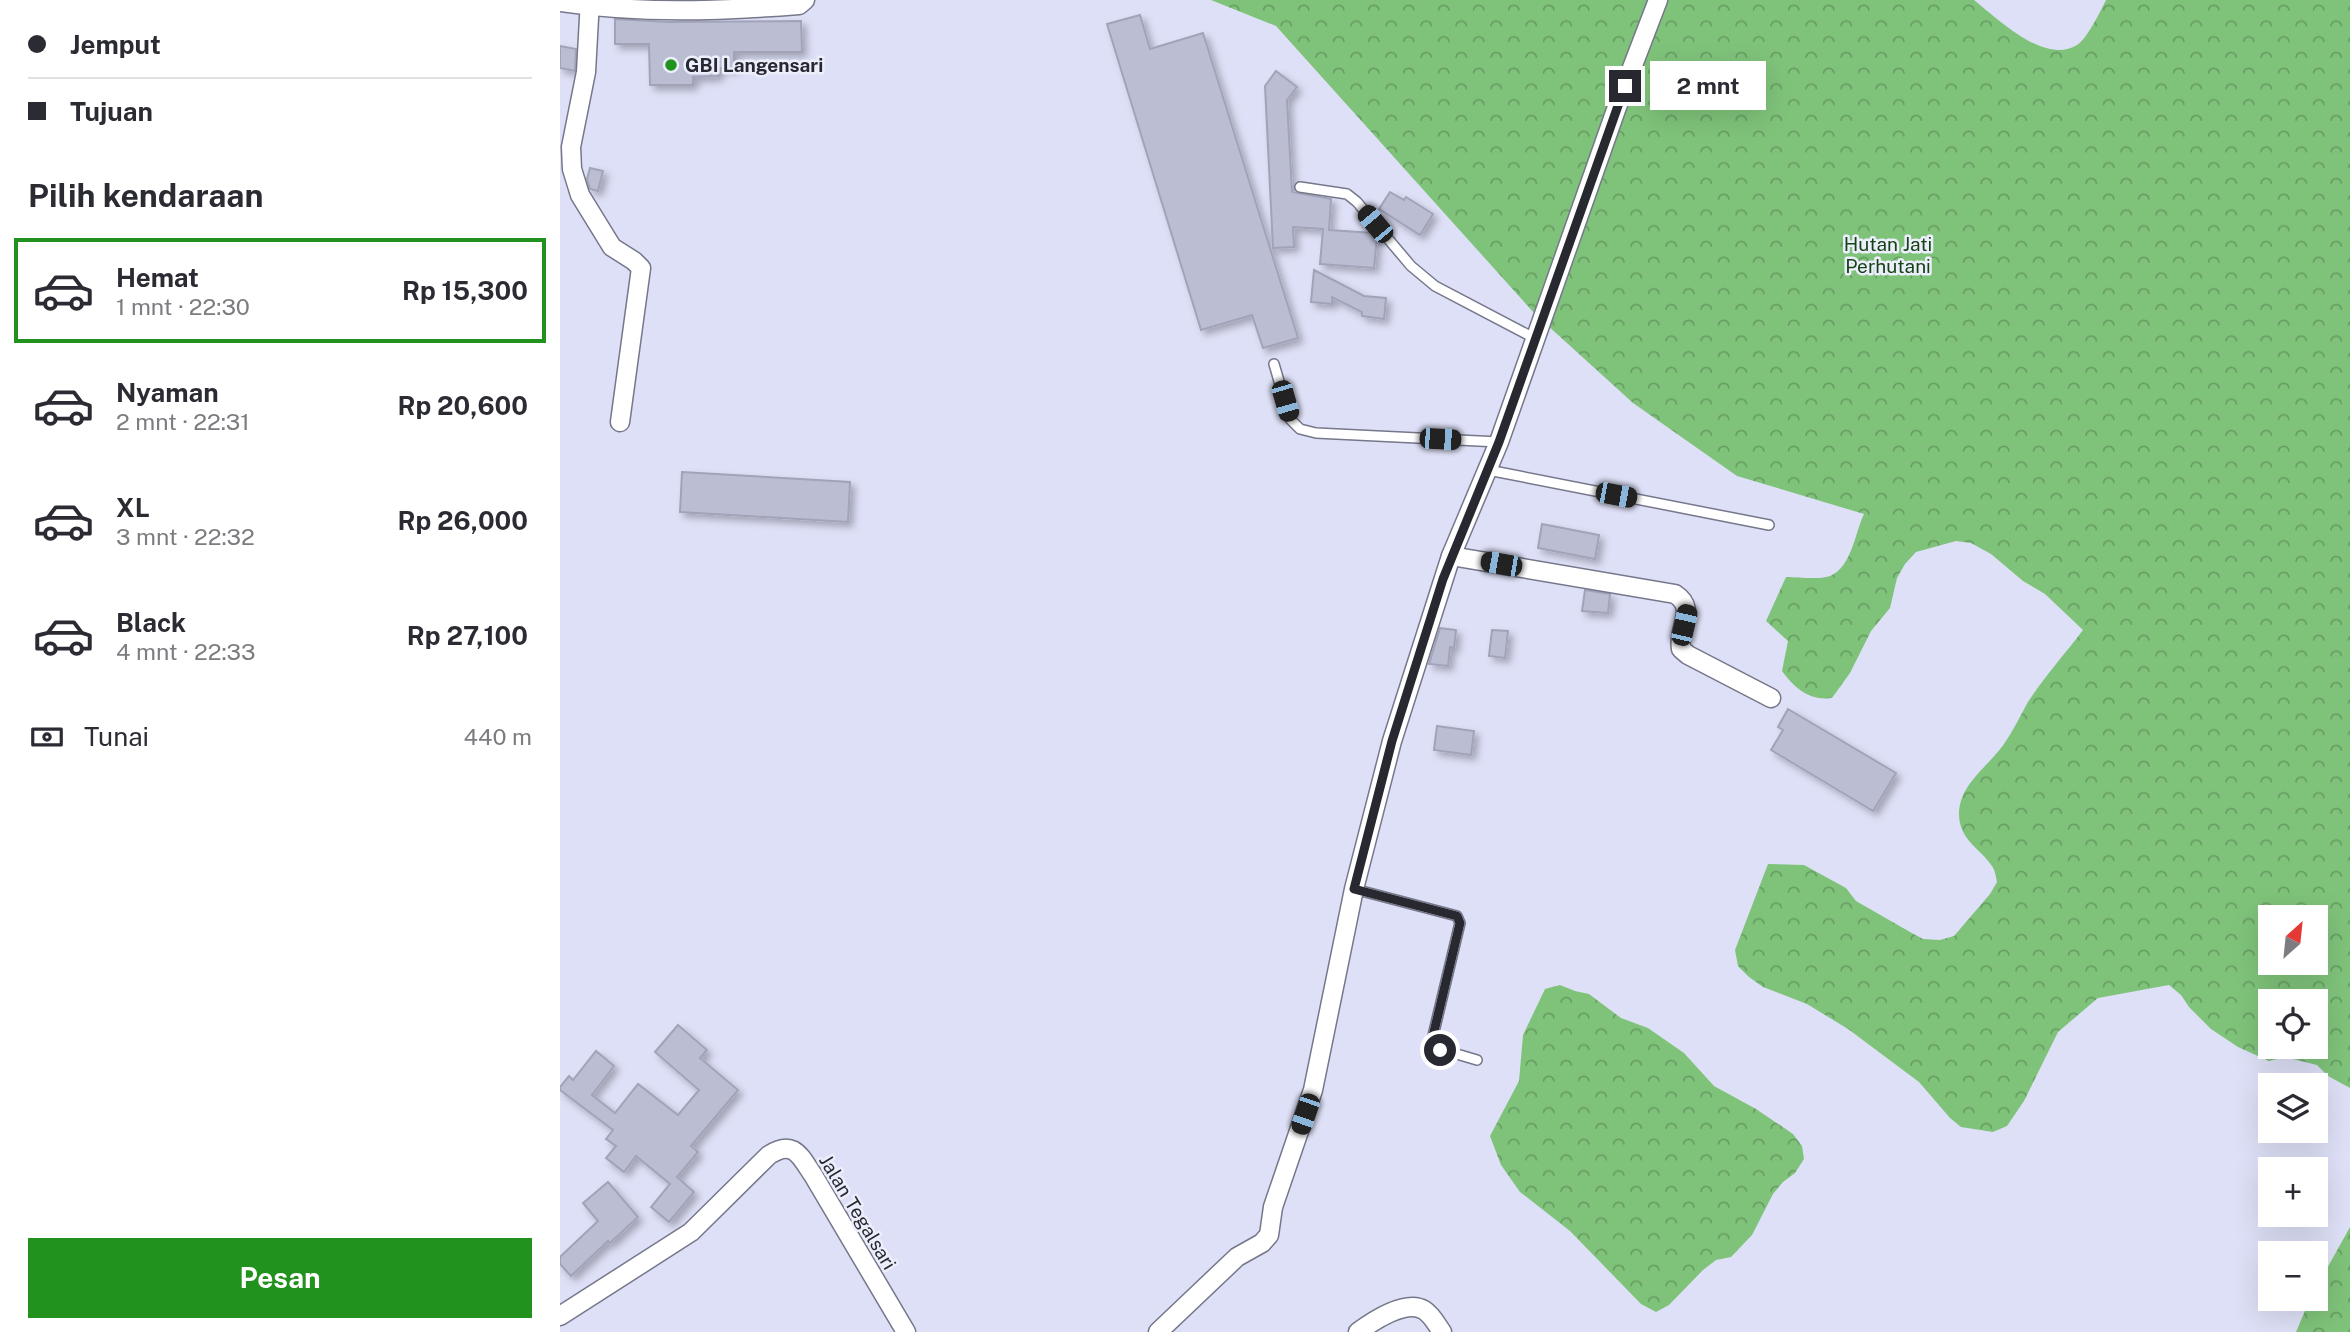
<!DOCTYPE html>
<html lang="id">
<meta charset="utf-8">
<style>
body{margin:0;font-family:"Public Sans",sans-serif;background:#f7f7f7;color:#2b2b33;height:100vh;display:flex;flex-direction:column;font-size:26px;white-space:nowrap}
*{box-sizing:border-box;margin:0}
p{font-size:23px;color:#7c7c81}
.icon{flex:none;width:38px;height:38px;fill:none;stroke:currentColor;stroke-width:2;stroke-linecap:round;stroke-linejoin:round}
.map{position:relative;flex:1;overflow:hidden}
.drawer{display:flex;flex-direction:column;background:#fff;width:560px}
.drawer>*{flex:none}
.top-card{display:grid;align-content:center;height:154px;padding:0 28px;background:#fff}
.needle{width:46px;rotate:27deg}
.tools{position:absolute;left:1698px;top:905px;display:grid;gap:14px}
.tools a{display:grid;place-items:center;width:70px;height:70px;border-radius:0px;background:#fff;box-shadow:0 7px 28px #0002;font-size:35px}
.end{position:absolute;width:32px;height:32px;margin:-16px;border:9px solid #272830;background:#fff;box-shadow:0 0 0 4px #fff}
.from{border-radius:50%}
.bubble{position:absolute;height:49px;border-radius:0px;background:#fff;box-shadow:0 7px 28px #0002;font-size:23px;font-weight:700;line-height:49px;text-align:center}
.car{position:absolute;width:21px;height:42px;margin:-21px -10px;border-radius:9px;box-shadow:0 0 5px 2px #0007;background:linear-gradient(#222 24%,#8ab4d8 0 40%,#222 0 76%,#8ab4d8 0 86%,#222 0)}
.top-card b{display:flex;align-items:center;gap:24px;height:66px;font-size:26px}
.top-card b+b{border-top:2px solid #e1e1e2}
.top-card i{width:18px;height:18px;background:#2b2b33}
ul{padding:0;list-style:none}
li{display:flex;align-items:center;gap:21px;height:105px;margin:0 14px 10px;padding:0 14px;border:4px solid transparent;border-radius:0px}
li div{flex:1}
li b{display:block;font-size:26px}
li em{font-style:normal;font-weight:700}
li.selected{border-color:#21921d}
li>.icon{width:63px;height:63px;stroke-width:1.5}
h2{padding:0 28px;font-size:32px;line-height:84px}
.pay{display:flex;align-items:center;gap:18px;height:77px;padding:0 28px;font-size:26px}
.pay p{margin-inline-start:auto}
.cta{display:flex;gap:14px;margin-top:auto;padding:14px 28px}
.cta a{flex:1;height:80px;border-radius:0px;background:#21921d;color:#fff;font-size:28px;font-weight:700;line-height:80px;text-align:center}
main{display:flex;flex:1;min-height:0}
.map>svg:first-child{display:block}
.forest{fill:url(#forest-crowns);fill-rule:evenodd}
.building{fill:#bbbdd3;stroke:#a1a3b9;stroke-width:2;filter:url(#shadow)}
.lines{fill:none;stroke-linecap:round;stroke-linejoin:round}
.service-casing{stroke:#75778b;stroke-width:12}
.minor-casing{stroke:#75778b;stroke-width:21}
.service{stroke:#fff;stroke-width:9}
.minor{stroke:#fff;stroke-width:18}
.route{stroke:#272830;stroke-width:9}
.poi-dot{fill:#21921d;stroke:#eceefc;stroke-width:2.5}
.labels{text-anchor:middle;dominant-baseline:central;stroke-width:5;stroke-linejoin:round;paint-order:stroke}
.poi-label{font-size:19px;font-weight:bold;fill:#272830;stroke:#eceefc;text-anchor:start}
.park-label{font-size:19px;fill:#144212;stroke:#eceefc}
.street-label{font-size:19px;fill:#272830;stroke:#eceefc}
</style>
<main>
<section class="drawer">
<div class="top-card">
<b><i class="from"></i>Jemput</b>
<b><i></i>Tujuan</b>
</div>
<h2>Pilih kendaraan</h2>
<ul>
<li class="selected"><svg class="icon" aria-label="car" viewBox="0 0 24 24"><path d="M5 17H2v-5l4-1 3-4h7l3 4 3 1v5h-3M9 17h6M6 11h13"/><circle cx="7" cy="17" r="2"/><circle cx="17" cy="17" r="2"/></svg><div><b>Hemat</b><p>1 mnt · 22:30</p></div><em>Rp 15,300</em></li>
<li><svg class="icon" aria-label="car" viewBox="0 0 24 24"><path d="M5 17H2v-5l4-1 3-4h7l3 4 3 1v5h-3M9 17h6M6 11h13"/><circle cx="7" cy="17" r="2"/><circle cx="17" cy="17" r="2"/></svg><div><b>Nyaman</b><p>2 mnt · 22:31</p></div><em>Rp 20,600</em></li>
<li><svg class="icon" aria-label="car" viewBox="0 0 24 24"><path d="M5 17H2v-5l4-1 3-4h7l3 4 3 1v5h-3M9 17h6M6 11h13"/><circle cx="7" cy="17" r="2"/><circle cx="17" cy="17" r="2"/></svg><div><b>XL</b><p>3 mnt · 22:32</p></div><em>Rp 26,000</em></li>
<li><svg class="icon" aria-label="car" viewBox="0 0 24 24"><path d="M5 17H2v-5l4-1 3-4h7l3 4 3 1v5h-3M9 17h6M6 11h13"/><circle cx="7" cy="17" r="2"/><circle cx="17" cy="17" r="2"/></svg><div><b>Black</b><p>4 mnt · 22:33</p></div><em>Rp 27,100</em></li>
</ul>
<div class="pay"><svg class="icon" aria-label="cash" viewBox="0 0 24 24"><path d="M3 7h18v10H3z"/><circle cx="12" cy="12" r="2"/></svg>Tunai<p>440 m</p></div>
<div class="cta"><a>Pesan</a></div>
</section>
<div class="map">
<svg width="1790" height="1332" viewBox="0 0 1790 1332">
<defs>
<pattern id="forest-crowns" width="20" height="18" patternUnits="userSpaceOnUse" patternTransform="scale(1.75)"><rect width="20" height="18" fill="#7fc37a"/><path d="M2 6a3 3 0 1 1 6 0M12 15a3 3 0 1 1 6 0" fill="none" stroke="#689e64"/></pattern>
<filter id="shadow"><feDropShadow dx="4.5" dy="4.5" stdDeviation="3.5" flood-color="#0004"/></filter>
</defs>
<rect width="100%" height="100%" fill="#dee0f7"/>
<g class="forest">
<path d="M 651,0 L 1414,0 C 1438,19 1484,65 1517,45 C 1527,39 1540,12 1546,0 L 1790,0 L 1790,1088 L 1768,1076 L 1757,1065 L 1725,1057 L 1709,1061 L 1678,1047 L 1651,1029 L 1629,1007 L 1621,995 L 1609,985 L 1538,998 L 1498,1032 L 1464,1101 L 1447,1126 L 1433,1132 L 1401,1127 L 1390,1118 L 1359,1082 L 1288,1029 L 1247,1004 L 1203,987 L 1189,977 L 1178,966 L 1175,950 L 1208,864 L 1244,865 L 1286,888 L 1296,901 L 1350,932 L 1363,939 L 1380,940 L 1394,936 L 1430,894 L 1437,882 C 1436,877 1435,870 1432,866 C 1421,849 1399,840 1399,814 C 1399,784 1429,766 1444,744 C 1453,731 1460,716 1468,702 C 1484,677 1505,654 1523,630 L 1485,594 L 1463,581 L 1431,554 L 1411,543 L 1396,541 L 1356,552 L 1345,564 L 1337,578 L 1330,608 L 1311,631 L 1290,673 L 1272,698 C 1250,701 1235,689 1222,671 L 1228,641 L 1206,621 L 1226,577 C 1239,577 1258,580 1270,576 C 1292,567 1295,532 1304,514 L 1177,476 L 1073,403 L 975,314 L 716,26 ZM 1710,917 L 1755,917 L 1755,962 L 1710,962 ZM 1710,1001 L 1755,1001 L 1755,1046 L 1710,1046 Z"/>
<polygon points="1000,985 1015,991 1029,994 1061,1018 1088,1028 1124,1053 1154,1086 1196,1109 1233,1134 1242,1146 1244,1159 1235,1173 1223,1182 1213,1194 1192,1235 1171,1257 1156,1260 1143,1270 1109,1305 1096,1312 1081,1304 1010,1231 960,1192 941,1165 930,1136 959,1081 963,1035 985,989"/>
<polygon points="1790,1227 1790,1332 1736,1332 1750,1299 1755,1298 1755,1290"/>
</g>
<g class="building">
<polygon points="580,15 590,49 643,33 738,338 703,348 692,315 641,330 547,24"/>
<polygon points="55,19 109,22 241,21 242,52 174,52 174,68 158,68 158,76 133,77 133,85 90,85 89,44 55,44"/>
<polygon points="0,46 16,49 15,71 0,68"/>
<polygon points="716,71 737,87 727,100 732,192 771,199 769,230 814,233 817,236 814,268 760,264 763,229 733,227 734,247 713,248 705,86"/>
<polygon points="30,168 43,171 38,191 30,189 27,179"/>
<polygon points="830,192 844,200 846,197 873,214 860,235 819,209"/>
<polygon points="754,270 804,296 826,298 824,319 802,316 802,312 772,297 772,304 751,302"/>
<polygon points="122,472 290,482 288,522 120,512"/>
<polygon points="982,524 1039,535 1035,559 978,548"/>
<polygon points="1025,590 1050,594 1048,613 1022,611"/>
<polygon points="880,628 896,630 894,648 890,647 888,666 869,664"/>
<polygon points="932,630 948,631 945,658 929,656"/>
<polygon points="1228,709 1336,773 1313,811 1211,750 1223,730 1218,727"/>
<polygon points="877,726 914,731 911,755 874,750"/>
<polygon points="118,1025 147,1050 140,1058 178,1090 131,1146 138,1152 117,1177 134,1192 109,1222 91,1207 110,1184 76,1156 64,1172 46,1158 56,1146 46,1139 53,1130 0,1090 0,1087 9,1076 13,1080 36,1051 54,1066 32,1095 55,1113 78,1084 118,1115 139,1090 95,1052"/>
<polygon points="48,1182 78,1217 50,1243 48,1241 11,1276 0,1264 0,1257 38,1221 23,1203"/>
</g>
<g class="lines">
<defs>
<g id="service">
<polyline points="740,187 787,194 797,202 851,266 875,286 976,339"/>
<polyline points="714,364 730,419 740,429 756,433 939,442"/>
<polyline points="928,470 1209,525"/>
<polyline points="794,889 897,916 900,923 872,1040 873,1047 917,1060"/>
</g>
<g id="minor">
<polyline points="30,0 26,72 11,147 12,169 20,195 52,247 74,261 81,268 60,422"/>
<path d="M 0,2 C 79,14 160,11 239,5 L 245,0"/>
<path d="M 891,556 L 1115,594 C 1138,609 1117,627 1121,649 L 1128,655 L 1211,698"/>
<path d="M 0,1316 L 131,1232 L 209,1155 C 234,1139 240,1156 253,1175 L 346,1332"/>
<polyline points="598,1332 677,1257 702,1243 709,1235 713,1207 753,1090 794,889 832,741 891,556 939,442 1057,107 1098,0"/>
<path d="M 798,1332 C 813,1321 846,1299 864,1310 C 872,1315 877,1325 882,1332"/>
</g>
</defs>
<use href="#service" class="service-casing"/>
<use href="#minor" class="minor-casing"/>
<use href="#service" class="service"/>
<use href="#minor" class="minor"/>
</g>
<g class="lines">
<polyline class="route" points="880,1050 873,1047 872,1040 900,923 897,916 794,889 832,741 883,579 939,442 1065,86"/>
</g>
<circle class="poi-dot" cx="111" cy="65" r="7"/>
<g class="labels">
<g class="poi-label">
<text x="125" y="65">GBI Langensari</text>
</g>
<g class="park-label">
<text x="1328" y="244">Hutan Jati<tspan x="1328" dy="22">Perhutani</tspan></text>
</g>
<g class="street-label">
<text transform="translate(298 1212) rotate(59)">Jalan Tegalsari</text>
</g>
</g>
</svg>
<div class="tools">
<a><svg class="needle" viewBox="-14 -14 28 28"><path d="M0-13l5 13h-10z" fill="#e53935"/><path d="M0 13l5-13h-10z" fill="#7c7c81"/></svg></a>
<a><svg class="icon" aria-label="locate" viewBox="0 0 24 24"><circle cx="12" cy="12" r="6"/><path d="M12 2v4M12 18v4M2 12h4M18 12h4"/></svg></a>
<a><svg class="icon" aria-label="layers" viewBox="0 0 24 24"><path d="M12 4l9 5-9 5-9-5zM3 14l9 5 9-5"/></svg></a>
<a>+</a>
<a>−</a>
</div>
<i class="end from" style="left:880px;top:1050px"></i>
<i class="end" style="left:1065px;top:86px"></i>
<div class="bubble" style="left:1090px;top:61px;width:116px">2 mnt</div>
<i class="car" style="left:815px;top:224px;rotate:320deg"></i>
<i class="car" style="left:725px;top:401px;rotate:164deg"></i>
<i class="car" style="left:880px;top:439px;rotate:93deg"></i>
<i class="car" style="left:1056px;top:495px;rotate:101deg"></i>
<i class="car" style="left:941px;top:564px;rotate:280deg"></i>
<i class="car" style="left:1124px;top:625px;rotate:13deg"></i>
<i class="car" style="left:745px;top:1114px;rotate:199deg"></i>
</div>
</main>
